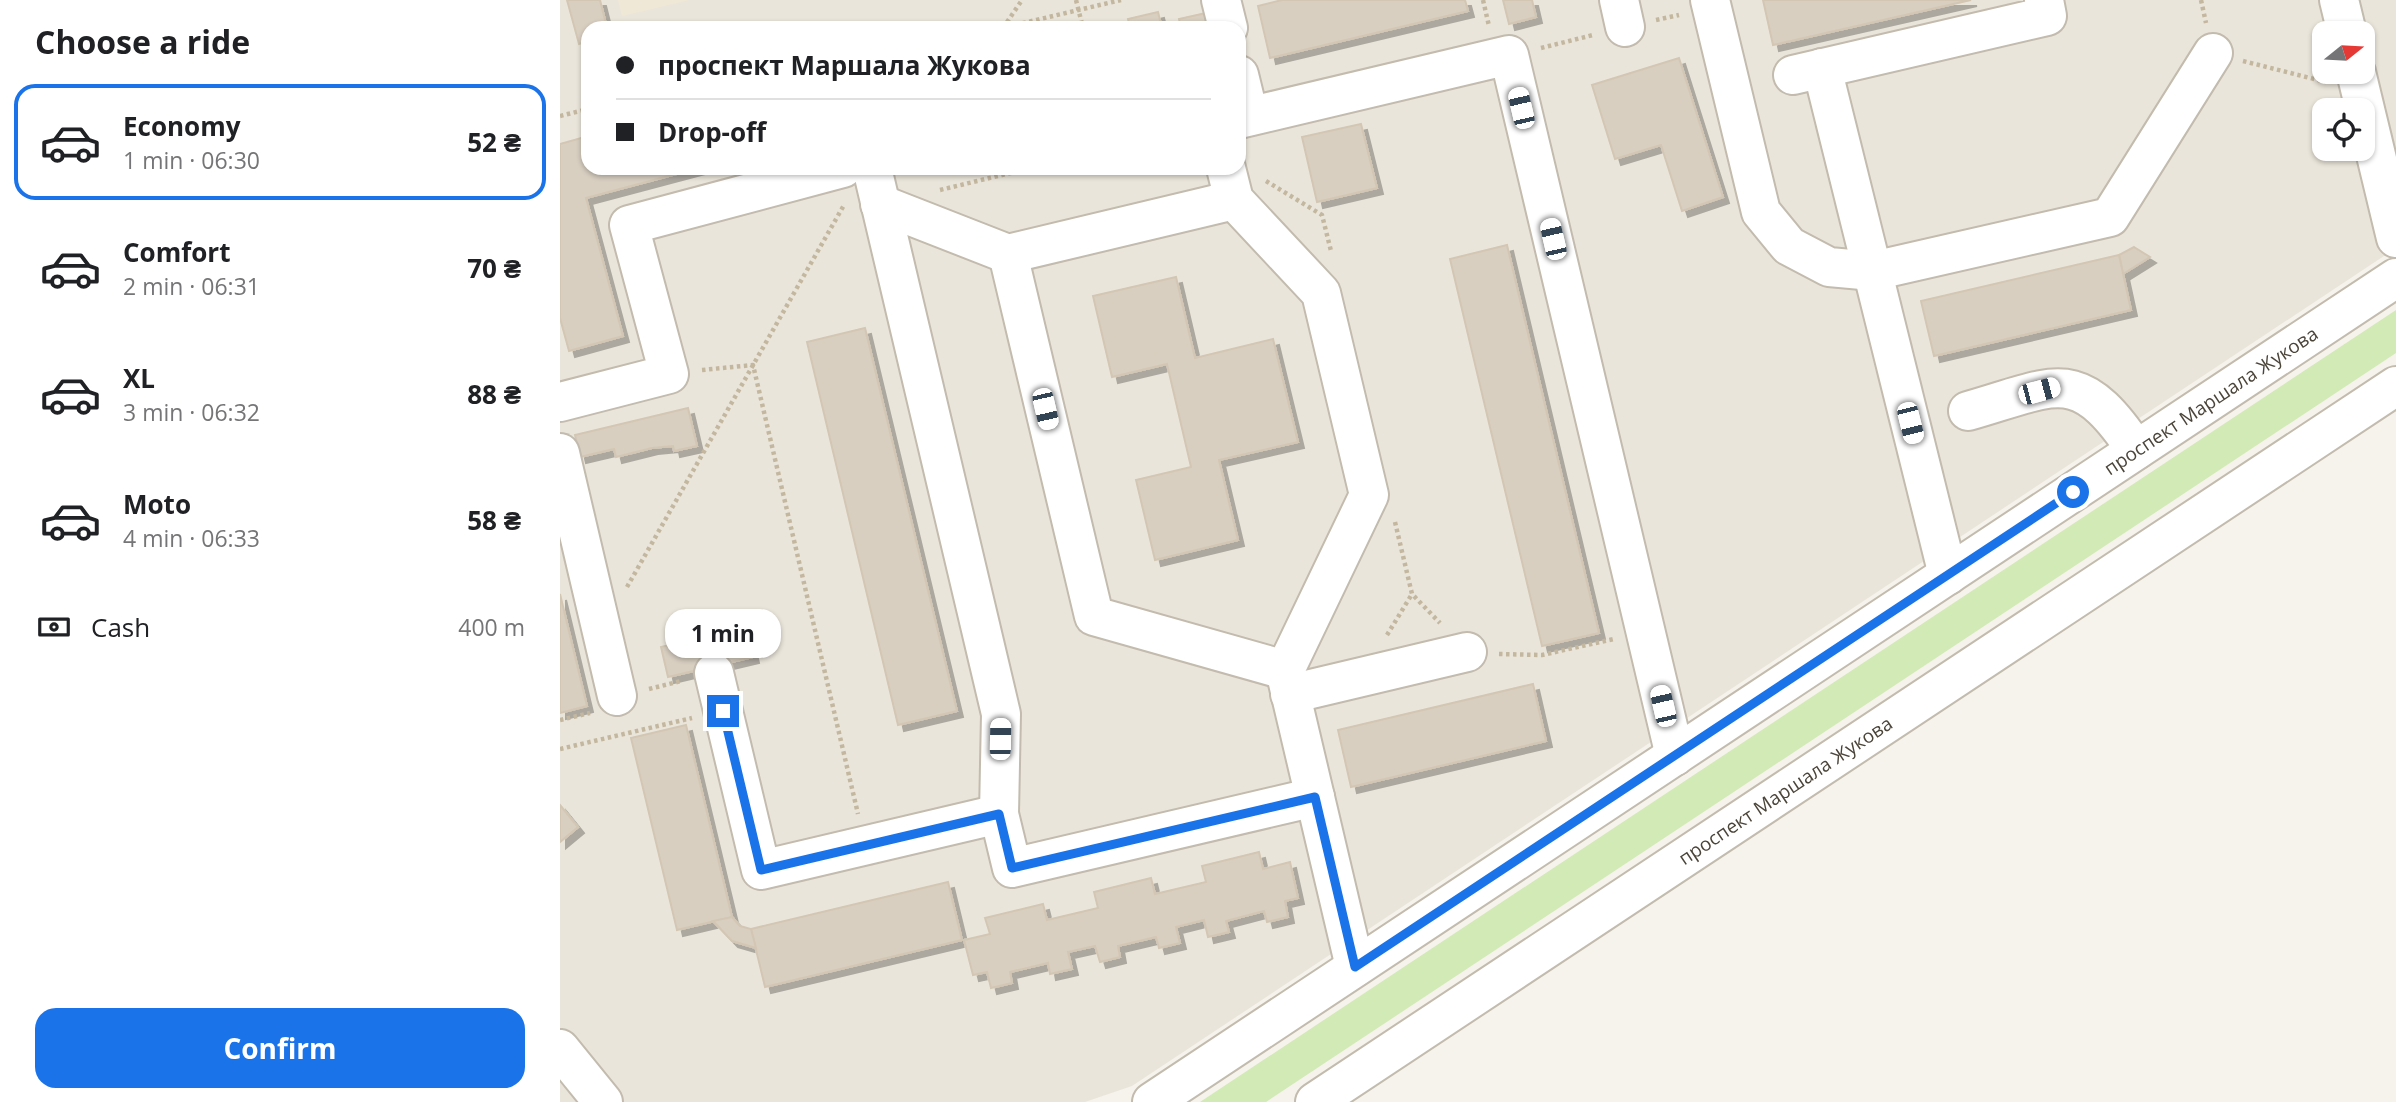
<!DOCTYPE html>
<meta charset="utf-8">
<style>
body{margin:0;font-family:"Open Sans",sans-serif;background:#f2f2f2;color:#202124;height:100vh;display:flex;flex-direction:column;font-size:26px;white-space:nowrap}
*{box-sizing:border-box;margin:0}
p{font-size:23px;color:#757577}
.icon{flex:none;width:38px;height:38px;fill:none;stroke:currentColor;stroke-width:2;stroke-linecap:round;stroke-linejoin:round}
.map{position:relative;flex:1;overflow:hidden}
.sheet{display:flex;flex-direction:column;background:#fff;width:560px}
.sheet>*{flex:none}
.top-card{position:absolute;left:21px;top:21px;width:665px;height:154px;border-radius:21px;box-shadow:0 2px 5px #0004;display:grid;align-content:center;height:154px;padding:0 35px;background:#fff}
.needle{width:46px;rotate:72deg}
.tools{position:absolute;left:1752px;top:21px;display:grid;gap:14px}
.tools a{display:grid;place-items:center;width:63px;height:63px;border-radius:14px;background:#fff;box-shadow:0 2px 5px #0004;font-size:35px}
.end{position:absolute;width:32px;height:32px;margin:-16px;border:9px solid #1a73e8;background:#fff;box-shadow:0 0 0 4px #fff}
.from{border-radius:50%}
.bubble{position:absolute;height:49px;border-radius:21px;background:#fff;box-shadow:0 2px 5px #0004;font-size:23px;font-weight:700;line-height:49px;text-align:center}
.car{position:absolute;width:21px;height:42px;margin:-21px -10px;border-radius:9px;box-shadow:0 0 5px 2px #0007;background:linear-gradient(#fff 24%,#345 0 40%,#fff 0 76%,#345 0 86%,#fff 0)}
.top-card b{display:flex;align-items:center;gap:24px;height:66px;font-size:26px}
.top-card b+b{border-top:2px solid #e0e0e0}
.top-card i{width:18px;height:18px;background:#202124}
ul{padding:0;list-style:none}
li{display:flex;align-items:center;gap:21px;height:116px;margin:0 14px 10px;padding:0 21px;border:4px solid transparent;border-radius:21px}
li div{flex:1}
li b{display:block;font-size:26px}
li em{font-style:normal;font-weight:700}
li.on{border-color:#1a73e8}
li>.icon{width:63px;height:63px;stroke-width:1.5}
h2{padding:0 35px;font-size:32px;line-height:84px}
.pay{display:flex;align-items:center;gap:18px;height:77px;padding:0 35px;font-size:26px}
.pay p{margin-inline-start:auto}
.cta{display:flex;gap:14px;margin-top:auto;padding:14px 35px}
.cta a{flex:1;height:80px;border-radius:21px;background:#1a73e8;color:#fff;font-size:28px;font-weight:700;line-height:80px;text-align:center}
main{display:flex;flex:1;min-height:0}
.map>svg:first-child{display:block}
.residential{fill:#eae5da;fill-rule:evenodd}
.education{fill:#efe8d6}
.green{fill:#d2eab5}
.building{fill:#d8cfc1;stroke:#d3c7b4;stroke-width:2;filter:url(#shadow)}
.lines{fill:none;stroke-linecap:round;stroke-linejoin:round}
.minor-casing{stroke:#c2bbae;stroke-width:42}
.path{stroke:#c4b79f;stroke-width:4.5;stroke-dasharray:3.5 3.5;stroke-linecap:butt}
.minor{stroke:#fff;stroke-width:38}
.route{stroke:#1a73e8;stroke-width:9}
.labels{text-anchor:middle;dominant-baseline:central;stroke-width:6;stroke-linejoin:round;paint-order:stroke}
.street-label{font-size:19px;fill:#4b4439;stroke:#fff}
</style>
<main>
<section class="sheet">
<h2>Choose a ride</h2>
<ul>
<li class="on"><svg class="icon" aria-label="car" viewBox="0 0 24 24"><path d="M5 17H2v-5l4-1 3-4h7l3 4 3 1v5h-3M9 17h6M6 11h13"/><circle cx="7" cy="17" r="2"/><circle cx="17" cy="17" r="2"/></svg><div><b>Economy</b><p>1 min · 06:30</p></div><em>52 ₴</em></li>
<li><svg class="icon" aria-label="car" viewBox="0 0 24 24"><path d="M5 17H2v-5l4-1 3-4h7l3 4 3 1v5h-3M9 17h6M6 11h13"/><circle cx="7" cy="17" r="2"/><circle cx="17" cy="17" r="2"/></svg><div><b>Comfort</b><p>2 min · 06:31</p></div><em>70 ₴</em></li>
<li><svg class="icon" aria-label="car" viewBox="0 0 24 24"><path d="M5 17H2v-5l4-1 3-4h7l3 4 3 1v5h-3M9 17h6M6 11h13"/><circle cx="7" cy="17" r="2"/><circle cx="17" cy="17" r="2"/></svg><div><b>XL</b><p>3 min · 06:32</p></div><em>88 ₴</em></li>
<li><svg class="icon" aria-label="car" viewBox="0 0 24 24"><path d="M5 17H2v-5l4-1 3-4h7l3 4 3 1v5h-3M9 17h6M6 11h13"/><circle cx="7" cy="17" r="2"/><circle cx="17" cy="17" r="2"/></svg><div><b>Moto</b><p>4 min · 06:33</p></div><em>58 ₴</em></li>
</ul>
<div class="pay"><svg class="icon" aria-label="cash" viewBox="0 0 24 24"><path d="M3 7h18v10H3z"/><circle cx="12" cy="12" r="2"/></svg>Cash<p>400 m</p></div>
<div class="cta"><a>Confirm</a></div>
</section>
<div class="map">
<svg width="1836" height="1102" viewBox="0 0 1836 1102">
<defs>
<filter id="shadow"><feDropShadow dx="6" dy="6" stdDeviation="0" flood-color="#0004"/></filter>
</defs>
<rect width="100%" height="100%" fill="#f6f3ec"/>
<path class="residential" d="M 0,0 L 1836,0 L 1836,248 L 572,1086 L 525,1102 L 0,1102 ZM 28,28 L 679,28 L 679,168 L 28,168 ZM 1764,33 L 1802,33 L 1802,72 L 1764,72 ZM 1764,110 L 1802,110 L 1802,149 L 1764,149 Z"/>
<polygon class="education" points="58,0 130,0 62,16"/>
<polygon class="green" points="1836,310 1836,353 706,1102 640,1102"/>
<g class="building">
<polygon points="7,0 40,0 47,28 28,28 28,41 19,44"/>
<polygon points="722,0 905,0 908,11 710,58 698,6"/>
<polygon points="943,0 972,0 976,17 949,24"/>
<polygon points="1203,0 1411,0 1213,45"/>
<polygon points="598,12 602,28 570,28 568,19"/>
<polygon points="646,13 649,28 621,28 619,19"/>
<polygon points="1119,58 1163,197 1122,211 1101,145 1055,159 1032,85"/>
<polygon points="801,124 817,188 757,202 742,137"/>
<polygon points="28,136 28,168 139,168 26,198 63,336 9,351 0,318 0,144"/>
<polygon points="947,245 1039,633 982,646 890,259"/>
<polygon points="1574,247 1590,257 1563,274 1559,255"/>
<polygon points="1559,255 1571,310 1374,356 1361,301"/>
<polygon points="616,277 635,358 713,339 738,442 659,460 678,540 595,560 576,480 631,467 607,364 552,377 533,296"/>
<polygon points="305,328 397,711 338,725 247,342"/>
<polygon points="128,408 137,446 114,451 113,446 92,448 56,457 54,449 20,457 15,435"/>
<polygon points="0,594 27,706 0,713"/>
<polygon points="186,627 193,657 108,677 101,647"/>
<polygon points="973,684 986,741 791,787 778,730"/>
<polygon points="126,725 172,917 117,930 71,738"/>
<polygon points="0,805 18,827 0,842"/>
<polygon points="699,852 703,869 730,862 738,898 725,901 728,917 707,922 704,911 666,921 669,932 648,937 644,920 616,927 620,943 599,948 596,937 558,946 560,957 540,962 535,946 508,952 512,969 490,974 488,963 450,972 452,983 431,988 427,972 413,975 404,940 430,934 425,918 483,904 487,920 538,908 534,892 591,878 595,894 646,882 642,866"/>
<polygon points="388,882 402,940 205,987 191,929"/>
<polygon points="172,917 180,926 191,929 196,948 172,941 153,921"/>
</g>
<g class="lines">
<defs>
<g id="minor">
<polyline points="661,0 668,28"/>
<polyline points="1059,0 1065,27"/>
<polyline points="1150,0 1201,212 1229,246 1269,267 1313,271 1550,217 1653,53"/>
<polyline points="1779,0 1787,33"/>
<polyline points="1262,68 1388,575"/>
<polyline points="1796,72 1836,238"/>
<polyline points="679,75 689,116"/>
<polyline points="1233,75 1487,16 1484,0"/>
<polyline points="679,119 949,55 1115,756"/>
<polyline points="312,168 441,714 439,814 452,868 755,797"/>
<polyline points="666,168 674,200 761,293 809,495 725,670 795,967"/>
<polyline points="320,204 448,254 674,200"/>
<polyline points="448,254 534,616 725,670"/>
<polyline points="0,402 109,374 69,225 283,168"/>
<path d="M 1408,411 C 1496,386 1518,363 1576,450"/>
<polyline points="0,453 57,696"/>
<polyline points="154,673 201,870 439,814"/>
<polyline points="730,694 907,652"/>
<polyline points="0,1049 43,1102"/>
<path id="s1" d="M 592,1102 L 1836,278"/>
<path id="s2" d="M 755,1102 L 1836,386"/>
</g>
</defs>
<use href="#minor" class="minor-casing"/>
<g class="path">
<polyline points="516,0 523,28"/>
<polyline points="923,0 929,26"/>
<polyline points="1641,0 1646,23"/>
<polyline points="1096,20 1119,15"/>
<polyline points="442,28 561,0"/>
<polyline points="443,28 462,0"/>
<polyline points="981,48 1033,35"/>
<polyline points="1683,61 1766,82"/>
<polyline points="0,116 28,109"/>
<polyline points="706,181 762,215 771,251"/>
<polyline points="380,190 471,168"/>
<polyline points="142,370 193,365 298,814"/>
<polyline points="835,522 852,594 880,623"/>
<polyline points="67,587 284,205"/>
<polyline points="827,635 852,594"/>
<polyline points="939,654 982,655 1054,639"/>
<polyline points="89,689 121,681"/>
<polyline points="0,720 30,713"/>
<polyline points="0,749 132,718"/>
</g>
<use href="#minor" class="minor"/>
</g>
<g class="lines">
<polyline class="route" points="163,711 201,870 439,814 452,868 755,797 795,967 1513,492"/>
</g>
<g class="labels">
<g class="street-label">
<text stroke="none"><textPath href="#s1" startOffset="1270">проспект Маршала Жукова</textPath></text>
<text stroke="none"><textPath href="#s2" startOffset="564">проспект Маршала Жукова</textPath></text>
</g>
</g>
</svg>
<div class="tools">
<a><svg class="needle" viewBox="-14 -14 28 28"><path d="M0-13l5 13h-10z" fill="#e53935"/><path d="M0 13l5-13h-10z" fill="#757577"/></svg></a>
<a><svg class="icon" aria-label="locate" viewBox="0 0 24 24"><circle cx="12" cy="12" r="6"/><path d="M12 2v4M12 18v4M2 12h4M18 12h4"/></svg></a>
</div>
<i class="end from" style="left:1513px;top:492px"></i>
<i class="end" style="left:163px;top:711px"></i>
<div class="bubble" style="left:105px;top:609px;width:116px">1 min</div>
<i class="car" style="left:961px;top:108px;rotate:347deg"></i>
<i class="car" style="left:993px;top:239px;rotate:347deg"></i>
<i class="car" style="left:1479px;top:391px;rotate:75deg"></i>
<i class="car" style="left:485px;top:409px;rotate:167deg"></i>
<i class="car" style="left:1350px;top:423px;rotate:166deg"></i>
<i class="car" style="left:1103px;top:706px;rotate:347deg"></i>
<i class="car" style="left:440px;top:739px;rotate:1deg"></i>
<div class="top-card">
<b><i class="from"></i>проспект Маршала Жукова</b>
<b><i></i>Drop-off</b>
</div>
</div>
</main>
